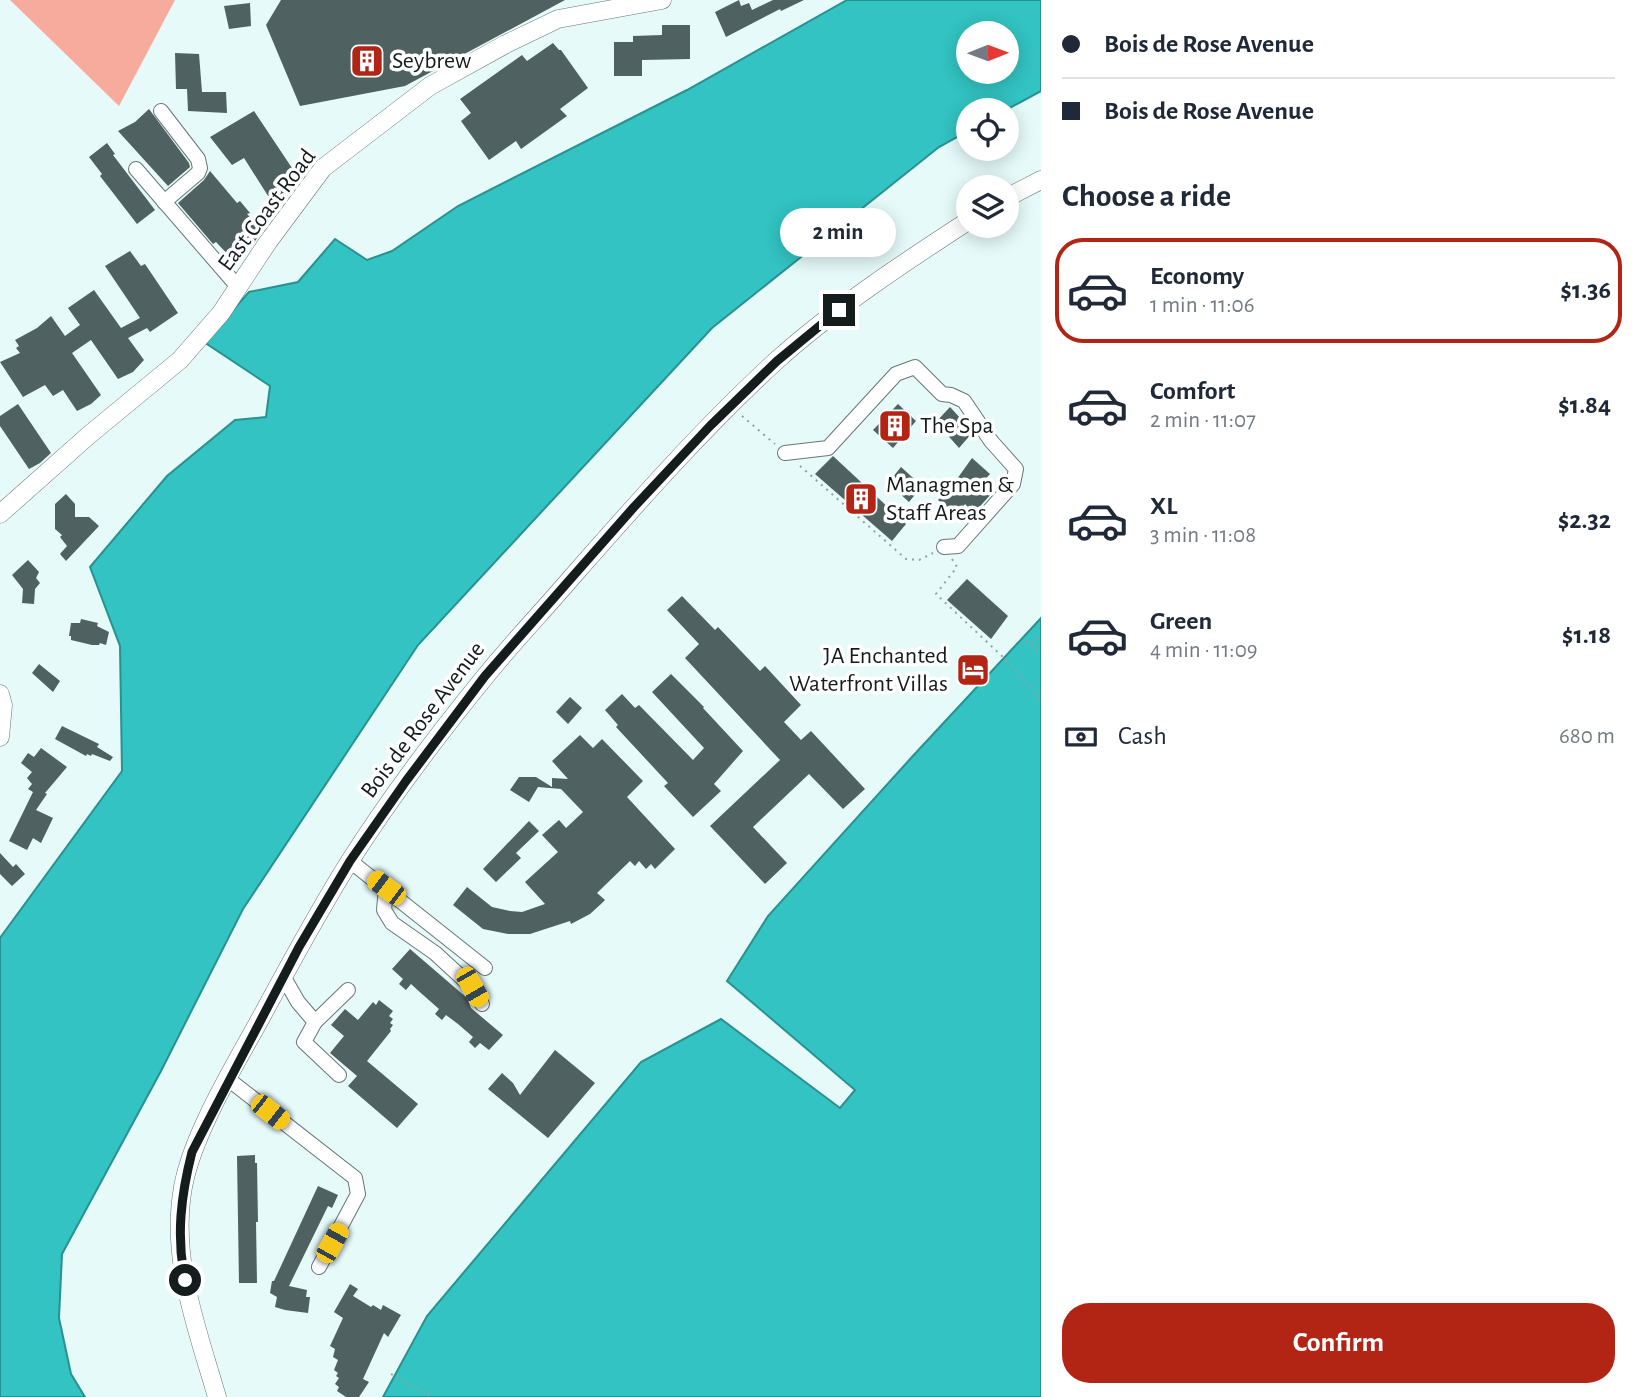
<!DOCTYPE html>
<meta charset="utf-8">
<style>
body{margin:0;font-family:"Alegreya Sans",sans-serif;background:#f2f2f3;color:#1f2937;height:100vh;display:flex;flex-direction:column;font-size:26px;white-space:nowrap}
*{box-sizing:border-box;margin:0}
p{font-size:23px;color:#747a83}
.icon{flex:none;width:38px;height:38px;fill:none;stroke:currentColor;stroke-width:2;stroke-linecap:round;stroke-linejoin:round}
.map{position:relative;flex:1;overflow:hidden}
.drawer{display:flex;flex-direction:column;background:#fff;width:595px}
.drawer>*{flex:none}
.banner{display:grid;align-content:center;height:154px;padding:0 21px;background:#fff}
.needle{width:46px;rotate:89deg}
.buttons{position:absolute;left:956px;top:21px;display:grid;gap:14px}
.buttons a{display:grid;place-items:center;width:63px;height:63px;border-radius:50%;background:#fff;box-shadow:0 4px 18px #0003;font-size:35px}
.end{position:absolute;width:32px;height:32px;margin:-16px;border:9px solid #151c1c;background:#fff;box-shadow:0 0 0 4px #fff}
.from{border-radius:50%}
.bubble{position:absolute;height:49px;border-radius:24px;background:#fff;box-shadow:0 4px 18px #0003;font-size:23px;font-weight:700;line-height:49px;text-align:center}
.car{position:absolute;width:21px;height:42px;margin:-21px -10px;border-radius:9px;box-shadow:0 0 5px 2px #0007;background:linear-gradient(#f5c518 24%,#345 0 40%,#f5c518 0 76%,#345 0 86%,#f5c518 0)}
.banner b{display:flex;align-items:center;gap:24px;height:66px;font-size:26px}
.banner b+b{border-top:2px solid #e0e1e3}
.banner i{width:18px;height:18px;background:#1f2937}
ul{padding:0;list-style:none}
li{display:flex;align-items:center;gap:21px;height:105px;margin:0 14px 10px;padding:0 7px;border:4px solid transparent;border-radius:28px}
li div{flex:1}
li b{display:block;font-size:26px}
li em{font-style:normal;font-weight:700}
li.on{border-color:#b22414}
li>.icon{width:63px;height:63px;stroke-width:1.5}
h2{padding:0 21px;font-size:32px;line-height:84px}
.pay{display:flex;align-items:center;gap:18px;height:77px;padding:0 21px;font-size:26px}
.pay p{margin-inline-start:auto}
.primary-button{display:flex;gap:14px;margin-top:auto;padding:14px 21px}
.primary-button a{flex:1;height:80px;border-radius:28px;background:#b22414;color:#fff;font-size:28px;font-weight:700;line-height:80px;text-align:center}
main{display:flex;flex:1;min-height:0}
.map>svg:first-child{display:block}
.forest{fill:#f7ab9d}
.water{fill:#32c3c2;stroke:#299190;stroke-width:2;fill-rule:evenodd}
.building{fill:#4f6160}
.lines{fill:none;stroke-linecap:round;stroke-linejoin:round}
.minor-casing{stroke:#657777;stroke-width:16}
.major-casing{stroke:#657777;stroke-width:19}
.path{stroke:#92a1a0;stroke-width:2;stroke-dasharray:2 5;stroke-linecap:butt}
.minor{stroke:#fff;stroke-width:14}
.major{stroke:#fff;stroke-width:18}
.route{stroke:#151c1c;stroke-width:9}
.labels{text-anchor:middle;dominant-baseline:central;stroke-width:7;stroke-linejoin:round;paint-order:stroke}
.poi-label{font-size:24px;fill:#151c1c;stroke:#fff;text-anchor:start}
.street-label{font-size:24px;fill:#151c1c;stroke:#fff}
</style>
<main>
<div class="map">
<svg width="1041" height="1397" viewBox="0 0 1041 1397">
<rect width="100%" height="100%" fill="#e5faf9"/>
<polygon class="forest" points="10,0 175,0 119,106"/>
<g class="water">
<path d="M 847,0 L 1041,0 L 1041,91 L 1006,110 L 968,110 L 968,131 L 939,147 L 712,328 L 418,645 L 243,909 L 161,1071 L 62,1254 L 59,1318 L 71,1374 L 85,1397 L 0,1397 L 0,938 L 122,771 L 120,646 L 90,567 L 167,476 L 235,420 L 266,417 L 270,386 L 204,342 L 249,292 L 298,282 L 335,239 L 367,260 L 392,251 L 458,206 L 687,90 ZM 968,33 L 1006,33 L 1006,72 L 968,72 Z"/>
<polygon points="1041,618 1041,1397 383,1397 427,1316 641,1062 721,1019 840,1108 855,1090 727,981 768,916 911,758"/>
</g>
<g class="building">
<polygon points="281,0 565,0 405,86 300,106 266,25"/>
<polygon points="739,0 741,6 749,3 752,10 773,0 804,0 781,11 780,9 726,37 715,12"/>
<polygon points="250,3 251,26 229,29 224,6"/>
<polygon points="662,25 690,25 690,59 642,60 642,76 614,76 614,42 633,42 633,36 662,35"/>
<polygon points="553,43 559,50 561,50 588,88 560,109 567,116 521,149 516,141 489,160 461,121 471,113 460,99 522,55 527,61"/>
<polygon points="175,53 199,54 202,92 226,92 227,113 188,111 187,89 176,89"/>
<polygon points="149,109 189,163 190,167 168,186 118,131 135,122"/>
<polygon points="254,111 300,180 283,202 275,207 244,158 232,165 210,137"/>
<polygon points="107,143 115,154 113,155 155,210 137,224 100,176 102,174 89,157"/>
<polygon points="210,171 237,203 240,201 250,213 247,214 263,230 255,241 233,260 216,242 213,244 178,203 204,180"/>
<polygon points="130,251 141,266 145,264 178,313 150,332 147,328 128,338 144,360 133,372 118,379 91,340 72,353 101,395 91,404 77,411 63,390 53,396 45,385 23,397 0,362 20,353 16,348 19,346 15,340 37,328 51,316 65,336 80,325 68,308 94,290 121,328 140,318 105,266"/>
<polygon points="18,404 51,453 40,463 29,469 0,426 0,416"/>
<polygon points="898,404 916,421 893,448 873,430"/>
<polygon points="950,407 973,432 959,448 936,422"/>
<polygon points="833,456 906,524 892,541 815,474"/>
<polygon points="972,458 990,474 982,483 992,493 974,513 965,504 956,515 938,500 952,486"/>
<polygon points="901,467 922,486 909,502 888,483"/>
<polygon points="66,494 75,504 75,517 89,517 99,526 66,561 60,554 67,546 60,537 62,535 55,529 55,504"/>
<polygon points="28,560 39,572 36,578 40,583 35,589 34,604 22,603 23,589 12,575"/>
<polygon points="967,579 1008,616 991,639 947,600"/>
<polygon points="682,596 715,630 718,627 760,671 765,666 801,705 784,722 801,740 811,731 865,789 843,809 809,774 753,827 787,863 765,884 710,826 780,760 685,658 699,644 667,610"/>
<polygon points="81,619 98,623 97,626 109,632 106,645 100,643 99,645 92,645 71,640 71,636 69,636 71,623 80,623"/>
<polygon points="971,654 982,665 966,683 958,675 963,670 959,666"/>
<polygon points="39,664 60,681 53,692 32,673"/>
<polygon points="671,674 704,707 703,708 743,751 714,784 721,791 693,817 664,786 668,783 616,727 618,725 605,710 622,694 635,708 639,705 693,760 704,748 652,692"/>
<polygon points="570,697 582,708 568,724 556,712"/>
<polygon points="62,726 99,744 97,747 113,757 110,761 92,754 91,756 87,754 86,756 55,739"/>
<polygon points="580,735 593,748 602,739 643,781 627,797 675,849 655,869 651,864 646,869 639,861 635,866 630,861 597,893 605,900 601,904 590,914 571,924 570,921 530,934 508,934 483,929 453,905 467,887 492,907 510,911 522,912 545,904 525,882 558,852 542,835 559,820 566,828 583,812 561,789 538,787 529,802 510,790 519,777 536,777 552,787 552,778 568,779 552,761"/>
<polygon points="41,748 67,767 45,793 47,794 36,810 53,818 41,843 33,838 27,850 9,841 33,792 28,789 32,784 27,778 32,772 21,763 28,753 34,757"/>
<polygon points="529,821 539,831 516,853 521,858 496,882 483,869"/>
<polygon points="0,853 13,867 16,864 25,874 12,886 0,874"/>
<polygon points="410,949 467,998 471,1008 503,1035 489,1050 480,1043 475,1048 469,1042 473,1037 458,1024 446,1015 442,1020 435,1014 439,1009 422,994 411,984 406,990 399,984 403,979 392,969"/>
<polygon points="379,1000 393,1011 389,1016 393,1019 390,1023 393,1025 390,1029 391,1031 367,1061 418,1104 397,1128 348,1086 357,1076 330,1053 344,1036 331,1025 345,1009 358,1020 373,1002 376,1005"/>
<polygon points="555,1050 595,1083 548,1138 488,1089 502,1073 513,1083 520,1095"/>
<polygon points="255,1155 255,1163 257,1163 258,1222 256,1222 257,1283 239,1283 237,1156"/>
<polygon points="318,1186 338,1195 332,1208 328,1206 289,1286 307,1290 306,1297 310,1297 308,1313 285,1310 275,1307 277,1297 270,1293 272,1281 274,1281"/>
<polygon points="350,1284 358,1289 353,1296 371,1307 373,1305 381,1310 383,1305 401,1315 388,1337 384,1333 363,1379 369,1382 359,1397 346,1397 337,1391 339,1387 335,1384 339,1378 336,1376 338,1373 334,1370 338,1360 333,1357 335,1349 330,1346 343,1318 334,1312"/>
</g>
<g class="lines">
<defs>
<g id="minor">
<polyline points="161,111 198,159 200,168 198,173 164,202"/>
<polyline points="136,169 238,287"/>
<polyline points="785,453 828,448 896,374 915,367 942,394 951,395 964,401 991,441 1016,469 1013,484 958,546 944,547"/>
<polyline points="350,861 485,968"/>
<polyline points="386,888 384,910 392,923 435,953 472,987 482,1004"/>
<polyline points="283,976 298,1002 315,1022 348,990"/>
<polyline points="315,1022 304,1042 339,1075"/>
<polyline points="228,1079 355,1178 358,1194 319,1267"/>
</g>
<g id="major">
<polyline points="1006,198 1041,180"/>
<polyline points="0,514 89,435 180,360 221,313 268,242 323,168 430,86 506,44 558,19 662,0"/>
<polyline points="0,694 3,705 0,737"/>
<path d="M 217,1397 C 197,1328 170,1259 183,1187 C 193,1132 237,1062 264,1012 C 291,962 318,912 348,864 C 389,799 436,737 484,678 C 512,643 543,611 572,577 C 637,503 703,428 776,361 C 835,308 902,264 968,221"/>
</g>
</defs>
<use href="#minor" class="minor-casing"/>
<use href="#major" class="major-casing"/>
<g class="path">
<polyline points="742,416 775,444"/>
<polyline points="800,466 906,559 919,560 933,553"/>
<polyline points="952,559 957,567 936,594 1004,658 1041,700"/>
<polyline points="1026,640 1041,655"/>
<polyline points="1032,644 1041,635"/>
<polyline points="391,1374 432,1397"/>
</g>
<use href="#minor" class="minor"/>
<use href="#major" class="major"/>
</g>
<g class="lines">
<path class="route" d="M 185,1280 C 176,1236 181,1195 192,1152 L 299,947 L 350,861 L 406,781 L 485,676 L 634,507 L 710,426 L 777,361 L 839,310"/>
</g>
<defs>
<symbol id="building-square" viewBox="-11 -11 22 22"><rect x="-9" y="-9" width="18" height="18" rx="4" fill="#b22414" stroke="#fff"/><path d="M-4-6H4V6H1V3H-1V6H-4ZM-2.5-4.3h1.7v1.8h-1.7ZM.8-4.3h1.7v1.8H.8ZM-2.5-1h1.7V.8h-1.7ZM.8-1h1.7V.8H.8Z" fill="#fff"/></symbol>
<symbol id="hotel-square" viewBox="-11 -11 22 22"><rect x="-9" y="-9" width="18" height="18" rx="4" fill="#b22414" stroke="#fff"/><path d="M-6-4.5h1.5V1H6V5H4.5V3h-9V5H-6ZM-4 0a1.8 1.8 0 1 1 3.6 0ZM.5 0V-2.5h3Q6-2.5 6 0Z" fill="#fff"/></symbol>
</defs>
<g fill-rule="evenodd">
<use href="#building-square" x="348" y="42" width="38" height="38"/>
<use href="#building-square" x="876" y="407" width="38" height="38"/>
<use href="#building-square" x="842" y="480" width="38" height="38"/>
<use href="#hotel-square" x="954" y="651" width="38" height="38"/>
</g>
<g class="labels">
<g class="poi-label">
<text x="392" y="61">Seybrew</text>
<text x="920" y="426">The Spa</text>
<text x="886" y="485">Managmen &amp;<tspan x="886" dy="28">Staff Areas</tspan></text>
<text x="948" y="656" text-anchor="end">JA Enchanted<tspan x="948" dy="28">Waterfront Villas</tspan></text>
</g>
<g class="street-label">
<text transform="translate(267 210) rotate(-53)">East Coast Road</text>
<text transform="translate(423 720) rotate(-53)">Bois de Rose Avenue</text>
</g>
</g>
</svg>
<div class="buttons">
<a><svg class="needle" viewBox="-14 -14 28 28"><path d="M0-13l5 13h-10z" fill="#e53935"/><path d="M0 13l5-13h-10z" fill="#747a83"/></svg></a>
<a><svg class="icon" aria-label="locate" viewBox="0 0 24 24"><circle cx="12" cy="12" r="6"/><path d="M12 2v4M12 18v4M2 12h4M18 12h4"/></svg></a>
<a><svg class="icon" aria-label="layers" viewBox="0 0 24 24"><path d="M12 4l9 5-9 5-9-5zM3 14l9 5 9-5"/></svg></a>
</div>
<i class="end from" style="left:185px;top:1280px"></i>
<i class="end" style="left:839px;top:310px"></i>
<div class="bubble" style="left:780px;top:208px;width:116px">2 min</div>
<i class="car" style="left:386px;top:888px;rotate:307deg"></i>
<i class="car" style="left:472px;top:987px;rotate:150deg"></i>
<i class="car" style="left:270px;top:1112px;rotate:128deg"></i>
<i class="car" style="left:332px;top:1243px;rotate:29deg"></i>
</div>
<section class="drawer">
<div class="banner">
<b><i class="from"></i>Bois de Rose Avenue</b>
<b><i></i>Bois de Rose Avenue</b>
</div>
<h2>Choose a ride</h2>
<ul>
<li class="on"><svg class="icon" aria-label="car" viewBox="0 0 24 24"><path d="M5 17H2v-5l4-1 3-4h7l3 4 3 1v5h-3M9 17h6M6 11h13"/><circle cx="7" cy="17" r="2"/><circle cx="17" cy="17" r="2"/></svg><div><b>Economy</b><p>1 min · 11:06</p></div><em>$1.36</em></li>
<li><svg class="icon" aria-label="car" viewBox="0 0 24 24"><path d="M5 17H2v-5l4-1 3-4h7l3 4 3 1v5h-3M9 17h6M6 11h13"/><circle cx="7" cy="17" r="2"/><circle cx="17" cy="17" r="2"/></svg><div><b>Comfort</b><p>2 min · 11:07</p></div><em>$1.84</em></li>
<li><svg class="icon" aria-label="car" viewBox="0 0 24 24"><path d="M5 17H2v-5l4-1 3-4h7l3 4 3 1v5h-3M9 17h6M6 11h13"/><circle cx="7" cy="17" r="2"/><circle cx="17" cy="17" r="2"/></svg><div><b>XL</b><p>3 min · 11:08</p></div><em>$2.32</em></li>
<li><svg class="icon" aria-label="car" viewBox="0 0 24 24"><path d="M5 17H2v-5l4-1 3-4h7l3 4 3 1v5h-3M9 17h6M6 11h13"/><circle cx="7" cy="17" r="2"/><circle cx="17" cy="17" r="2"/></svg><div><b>Green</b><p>4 min · 11:09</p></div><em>$1.18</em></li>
</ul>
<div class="pay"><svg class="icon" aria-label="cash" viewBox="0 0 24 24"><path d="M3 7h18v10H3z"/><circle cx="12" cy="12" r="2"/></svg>Cash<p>680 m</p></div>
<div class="primary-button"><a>Confirm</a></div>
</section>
</main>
